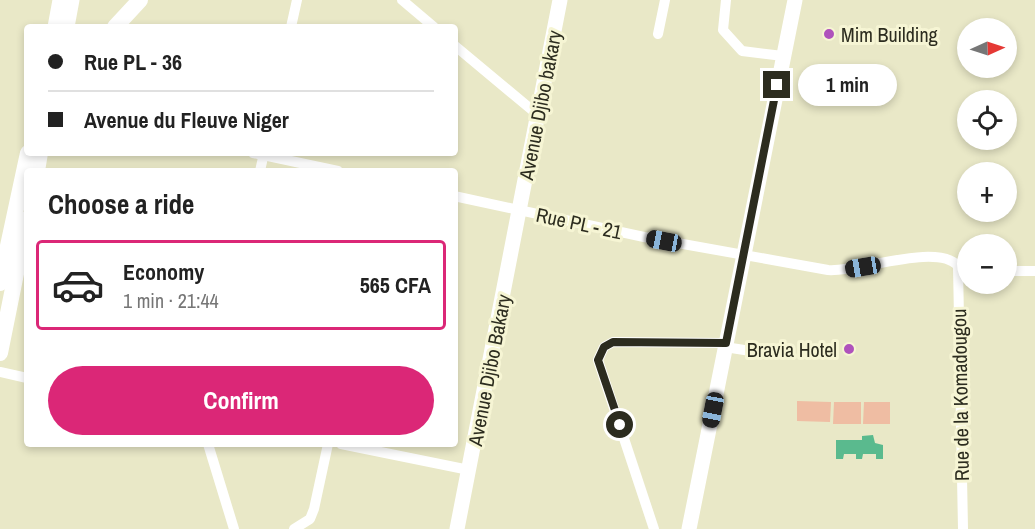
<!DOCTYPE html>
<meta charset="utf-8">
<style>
body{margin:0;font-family:"Archivo Narrow",sans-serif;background:#f6f6f6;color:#222;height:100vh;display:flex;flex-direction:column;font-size:22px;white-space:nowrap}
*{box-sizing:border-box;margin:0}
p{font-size:20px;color:#767676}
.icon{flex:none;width:33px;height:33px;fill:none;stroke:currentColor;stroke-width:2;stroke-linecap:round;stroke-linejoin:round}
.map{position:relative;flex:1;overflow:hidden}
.panel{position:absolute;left:24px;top:168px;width:434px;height:279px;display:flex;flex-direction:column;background:#fff;border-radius:6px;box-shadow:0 3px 9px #0003}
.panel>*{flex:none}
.banner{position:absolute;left:24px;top:24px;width:434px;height:132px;border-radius:6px;box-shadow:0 3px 9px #0003;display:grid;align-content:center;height:132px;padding:0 24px;background:#fff}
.needle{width:39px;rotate:87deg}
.buttons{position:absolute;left:957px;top:18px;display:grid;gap:12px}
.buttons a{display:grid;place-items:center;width:60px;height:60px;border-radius:50%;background:#fff;box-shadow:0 3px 9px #0003;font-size:30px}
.end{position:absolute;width:27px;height:27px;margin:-14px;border:8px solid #2c2c1f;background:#fff;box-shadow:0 0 0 3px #fff}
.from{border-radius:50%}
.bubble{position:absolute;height:42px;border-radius:21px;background:#fff;box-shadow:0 3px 9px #0003;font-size:20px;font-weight:700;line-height:42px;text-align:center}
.car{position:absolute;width:18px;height:36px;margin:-18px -9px;border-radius:8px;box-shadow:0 0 4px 2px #0007;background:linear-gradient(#222 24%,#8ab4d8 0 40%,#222 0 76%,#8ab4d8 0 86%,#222 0)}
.banner b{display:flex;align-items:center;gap:21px;height:57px;font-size:22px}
.banner b+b{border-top:2px solid #e0e0e0}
.banner i{width:15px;height:15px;background:#222}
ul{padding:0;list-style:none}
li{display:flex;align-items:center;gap:18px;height:90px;margin:0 12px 9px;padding:0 12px;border:3px solid #e0e0e0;border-radius:6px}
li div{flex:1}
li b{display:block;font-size:22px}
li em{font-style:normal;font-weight:700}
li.selected{border-color:#db2777}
li>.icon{width:54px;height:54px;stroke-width:1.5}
h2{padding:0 24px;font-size:27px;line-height:72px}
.button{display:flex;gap:12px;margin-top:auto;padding:12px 24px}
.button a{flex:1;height:69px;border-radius:36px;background:#db2777;color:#fff;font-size:24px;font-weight:700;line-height:69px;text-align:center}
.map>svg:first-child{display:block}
.green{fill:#efbda3}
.water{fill:#5aba8e}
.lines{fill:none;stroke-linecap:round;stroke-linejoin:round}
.street{stroke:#fff;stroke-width:10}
.secondary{stroke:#fff;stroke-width:15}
.primary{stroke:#fff;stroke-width:16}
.route{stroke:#2c2c1f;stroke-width:8}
.poi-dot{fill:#af52bc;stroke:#f6f5d4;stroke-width:2}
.labels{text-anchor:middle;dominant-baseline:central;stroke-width:6;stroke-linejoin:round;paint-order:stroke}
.poi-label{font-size:20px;fill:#2c2c1f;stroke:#f6f5d4;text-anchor:start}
.street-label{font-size:20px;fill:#2c2c1f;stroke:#f6f5d4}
</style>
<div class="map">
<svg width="1035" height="529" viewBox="0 0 1035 529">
<rect width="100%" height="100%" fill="#e9e8c7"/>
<g class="green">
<polygon points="797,401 831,402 830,422 797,421"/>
<polygon points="834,402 861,402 861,424 833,424"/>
<polygon points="864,402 890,402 890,424 863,424"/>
</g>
<polygon class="water" points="873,435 875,443 883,445 883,459 876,459 876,454 863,454 862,459 856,459 856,454 844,454 843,459 836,459 836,440 862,440 862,436"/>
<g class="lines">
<g class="street">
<polyline points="402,0 434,27"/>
<polyline points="726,0 723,30 742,51 783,56"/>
<polyline points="291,27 297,0"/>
<polyline points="658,34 665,0"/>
<polyline points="454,45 538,115"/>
<polyline points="253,153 338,171"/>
<polyline points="260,171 264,153"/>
<path d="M 454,196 L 644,237 L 828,270 C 857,273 937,242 958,266 L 963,529"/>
<polyline points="1006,271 1035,271"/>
<polyline points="725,347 770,354"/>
<polyline points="0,372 27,378"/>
<polyline points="208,444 234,529"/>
<polyline points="341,444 469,470"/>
<polyline points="294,529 310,519 314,509 328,444"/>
<polyline points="654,529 598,360 604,347 613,342 726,343"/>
</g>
<g class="secondary">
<polyline points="55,27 60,0"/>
<polyline points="67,27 72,0"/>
<polyline points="457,529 560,0"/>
<polyline points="689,529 795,0"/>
</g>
<g class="primary">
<polyline points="115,27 140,0"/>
<polyline points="37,171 40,153"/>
<polyline points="0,283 28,153"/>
<polyline points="0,353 27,219"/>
</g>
</g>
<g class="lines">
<polyline class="route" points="620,425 598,360 604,347 613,342 726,343 777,85"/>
</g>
<g class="poi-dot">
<circle cx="829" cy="34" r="6"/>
<circle cx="849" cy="349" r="6"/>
</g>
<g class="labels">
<g class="poi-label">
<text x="841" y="34">Mim Building</text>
<text x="837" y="349" text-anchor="end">Bravia Hotel</text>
</g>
<g class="street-label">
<text transform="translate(540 105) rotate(-79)">Avenue Djibo bakary</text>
<text transform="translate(579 223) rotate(12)">Rue PL - 21</text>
<text transform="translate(489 370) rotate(-79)">Avenue Djibo Bakary</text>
<text transform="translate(960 395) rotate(-91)">Rue de la Komadougou</text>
</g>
</g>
</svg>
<div class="buttons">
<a><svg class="needle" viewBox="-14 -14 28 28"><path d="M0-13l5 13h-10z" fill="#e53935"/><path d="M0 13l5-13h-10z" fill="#767676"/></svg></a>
<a><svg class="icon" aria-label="locate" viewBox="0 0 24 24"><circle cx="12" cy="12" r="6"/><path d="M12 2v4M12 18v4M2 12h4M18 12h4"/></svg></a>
<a>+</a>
<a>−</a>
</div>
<i class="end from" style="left:620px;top:425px"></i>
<i class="end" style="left:777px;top:85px"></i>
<div class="bubble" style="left:798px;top:64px;width:99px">1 min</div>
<i class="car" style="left:664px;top:241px;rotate:281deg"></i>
<i class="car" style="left:863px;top:267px;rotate:261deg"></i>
<i class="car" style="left:713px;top:410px;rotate:191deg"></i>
<div class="banner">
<b><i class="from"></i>Rue PL - 36</b>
<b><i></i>Avenue du Fleuve Niger</b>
</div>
<section class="panel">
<h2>Choose a ride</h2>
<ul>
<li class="selected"><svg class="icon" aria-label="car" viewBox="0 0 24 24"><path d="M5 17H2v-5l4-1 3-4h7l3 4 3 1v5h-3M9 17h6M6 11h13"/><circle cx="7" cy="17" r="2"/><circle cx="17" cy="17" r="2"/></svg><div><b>Economy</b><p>1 min · 21:44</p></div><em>565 CFA</em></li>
</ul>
<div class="button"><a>Confirm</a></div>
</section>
</div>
